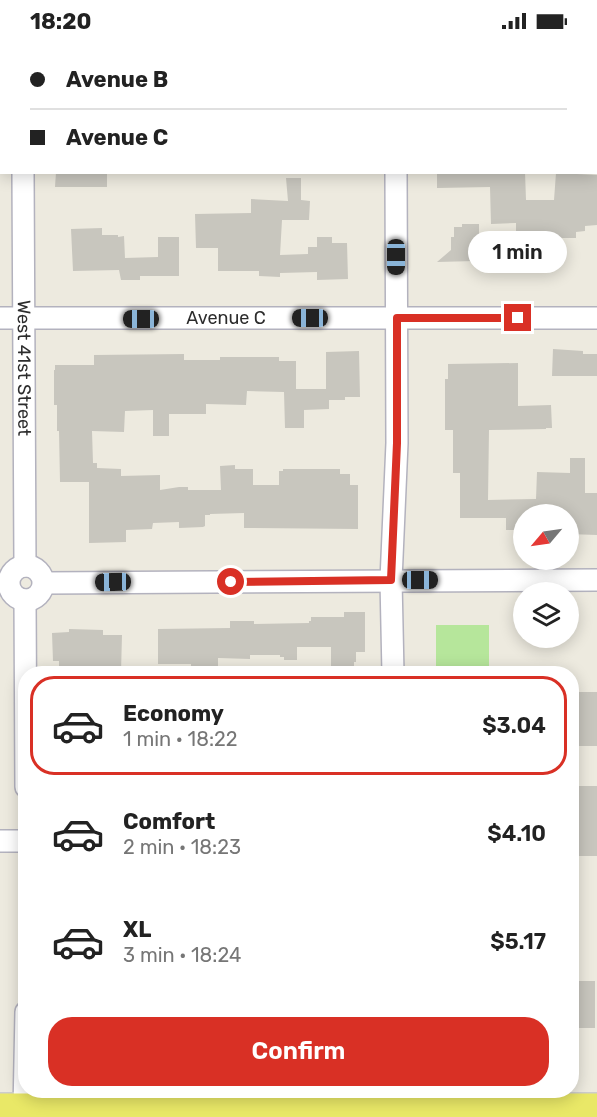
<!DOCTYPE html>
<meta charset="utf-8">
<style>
body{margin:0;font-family:Rubik,sans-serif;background:#f2f2f2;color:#222;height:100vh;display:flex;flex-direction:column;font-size:22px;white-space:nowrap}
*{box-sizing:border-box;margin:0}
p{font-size:20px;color:#767676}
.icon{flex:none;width:33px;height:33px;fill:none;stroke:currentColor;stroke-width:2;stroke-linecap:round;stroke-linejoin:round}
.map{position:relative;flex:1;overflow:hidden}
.sheet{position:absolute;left:18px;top:624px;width:561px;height:432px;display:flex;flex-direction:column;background:#fff;border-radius:24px;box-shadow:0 3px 15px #0003}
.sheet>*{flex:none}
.top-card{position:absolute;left:0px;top:0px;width:597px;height:132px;box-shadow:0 3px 15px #0003;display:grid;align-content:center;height:132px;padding:0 30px;background:#fff}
.needle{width:39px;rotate:241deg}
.fabs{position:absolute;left:513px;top:462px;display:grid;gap:12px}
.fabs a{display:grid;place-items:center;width:66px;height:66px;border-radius:50%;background:#fff;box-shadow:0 3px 15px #0003;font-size:30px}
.end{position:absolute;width:27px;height:27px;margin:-14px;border:8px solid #d93025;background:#fff;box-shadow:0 0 0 3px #fff}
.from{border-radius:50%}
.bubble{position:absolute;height:42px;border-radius:21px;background:#fff;box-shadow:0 3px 15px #0003;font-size:20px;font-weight:600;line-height:42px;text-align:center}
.car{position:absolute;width:18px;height:36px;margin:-18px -9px;border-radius:8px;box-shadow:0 0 4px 2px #0007;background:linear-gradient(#222 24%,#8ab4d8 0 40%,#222 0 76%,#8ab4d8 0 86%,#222 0)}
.top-card b{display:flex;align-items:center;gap:21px;height:57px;font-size:22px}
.top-card b+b{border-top:2px solid #e0e0e0}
.top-card i{width:15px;height:15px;background:#222}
ul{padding:10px 0 0;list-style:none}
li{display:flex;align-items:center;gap:18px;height:99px;margin:0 12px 9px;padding:0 18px;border:3px solid transparent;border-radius:24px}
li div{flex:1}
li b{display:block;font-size:22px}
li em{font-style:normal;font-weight:600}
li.on{border-color:#d93025}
li>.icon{width:54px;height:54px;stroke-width:1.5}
.primary-button{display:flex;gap:12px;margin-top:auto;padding:12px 30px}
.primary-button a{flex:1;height:69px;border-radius:24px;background:#d93025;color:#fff;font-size:24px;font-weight:600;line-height:69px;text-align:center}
.status{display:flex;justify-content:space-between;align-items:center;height:42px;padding:0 30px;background:#fff;direction:ltr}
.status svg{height:16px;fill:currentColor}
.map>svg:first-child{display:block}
.pitch{fill:#b6e69b}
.building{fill:#c8c6be}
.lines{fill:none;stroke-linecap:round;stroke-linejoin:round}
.minor-casing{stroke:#b3b2be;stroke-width:24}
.primary-casing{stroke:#ccc;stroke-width:36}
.minor{stroke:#fff;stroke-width:21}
.primary{stroke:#e9e867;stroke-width:33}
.route{stroke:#d93025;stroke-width:8}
.labels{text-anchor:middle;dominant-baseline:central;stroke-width:5;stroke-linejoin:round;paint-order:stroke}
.street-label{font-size:18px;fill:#2c2c2c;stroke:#fff}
</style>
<div class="status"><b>18:20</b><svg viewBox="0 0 49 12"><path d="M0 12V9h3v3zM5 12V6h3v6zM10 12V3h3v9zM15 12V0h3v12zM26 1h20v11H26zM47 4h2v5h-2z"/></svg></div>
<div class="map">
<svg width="597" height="1075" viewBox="0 0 597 1075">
<rect width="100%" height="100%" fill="#edeadf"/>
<rect class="pitch" x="436" y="583" width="53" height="48"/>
<g class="building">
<polygon points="56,130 107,130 107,145 55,145"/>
<polygon points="437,130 525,130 526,158 554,158 556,131 597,133 597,183 585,184 585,189 576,190 576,196 542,196 542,229 516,229 516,181 491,182 490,145 437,146"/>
<polygon points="286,136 301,136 301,158 310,159 309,178 282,178 280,213 308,212 308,205 317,205 317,195 332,195 332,201 347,201 348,237 317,238 317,230 280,231 280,235 259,234 259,229 218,229 218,206 196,206 195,172 251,171 251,157 288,159"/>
<polygon points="462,182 479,182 479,197 475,197 475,219 437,220 451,208 451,195 454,195 454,185 462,185"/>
<polygon points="102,186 102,193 118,193 118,195 124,194 125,216 158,215 158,195 179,195 179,234 140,234 140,238 121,238 119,228 73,229 71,187"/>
<polygon points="553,307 583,309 583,312 597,312 597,334 552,334"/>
<polygon points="359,309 360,355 345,355 345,358 329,358 329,367 304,368 304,386 285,386 284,350 247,349 246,363 206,362 206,372 169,372 169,394 153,394 153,368 125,369 124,390 92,389 93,421 97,421 97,426 121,427 121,434 160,433 160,448 179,445 188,445 188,448 221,448 220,424 235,423 235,427 253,427 253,443 279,443 279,429 283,429 283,427 340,427 340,432 350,432 350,443 358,443 358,487 244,486 244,471 210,472 210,473 205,473 205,484 203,485 179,486 179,480 153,481 152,487 126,488 126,500 89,501 89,440 60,440 59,389 57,389 57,363 54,363 54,328 55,328 55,323 94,323 94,313 184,312 184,318 220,318 220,315 279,315 279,319 296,319 296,347 326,347 326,310"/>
<polygon points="518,321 518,364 551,363 552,386 546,386 546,387 489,388 488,458 536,457 537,430 570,431 570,416 585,416 585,451 597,451 597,493 568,492 568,472 524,472 524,488 506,488 506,476 460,476 460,431 453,431 453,388 445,388 445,337 448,337 448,322"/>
<polygon points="344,570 365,570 365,610 356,610 356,620 354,620 354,632 331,632 331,605 297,605 297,618 284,618 284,615 280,615 280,613 250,613 250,617 218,616 218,628 191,629 191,622 158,622 158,587 230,586 230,579 254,579 254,582 309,581 309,579 311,579 311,575 344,575"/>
<polygon points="69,587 103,588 103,593 122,593 121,630 85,629 85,632 69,632 69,628 59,629 59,619 53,619 52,591 69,590"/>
<rect x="572" y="650" width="25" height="54"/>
<rect x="572" y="744" width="25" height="70"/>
<rect x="572" y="939" width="23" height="47"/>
</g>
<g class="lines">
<defs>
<g id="minor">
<polyline points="22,0 22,2"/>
<polyline points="395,0 395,2"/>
<polyline points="596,25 597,25"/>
<polyline points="0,26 2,26"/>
<path id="s1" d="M 23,130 L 25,524"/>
<path id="s2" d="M 0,276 L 597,276"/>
<circle cx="26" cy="541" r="17"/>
<polyline points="44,541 597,538"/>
<polyline points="25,558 26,745"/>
<polyline points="393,632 391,538 397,401 396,130"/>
<polyline points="0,799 26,799"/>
<polyline points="24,1068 26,970"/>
</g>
<polyline id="primary" points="0,1068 597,1068"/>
</defs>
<use href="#minor" class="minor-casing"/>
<use href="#primary" class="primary-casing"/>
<use href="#minor" class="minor"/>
<use href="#primary" class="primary"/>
</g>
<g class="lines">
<polyline class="route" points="231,540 391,538 397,401 397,276 518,276"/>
</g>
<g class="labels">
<g class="street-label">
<text stroke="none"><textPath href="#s2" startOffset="226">Avenue C</textPath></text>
<text stroke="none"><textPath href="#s1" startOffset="196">West 41st Street</textPath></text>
</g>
</g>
</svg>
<div class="fabs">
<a><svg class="needle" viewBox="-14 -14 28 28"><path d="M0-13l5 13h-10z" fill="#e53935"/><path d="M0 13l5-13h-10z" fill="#767676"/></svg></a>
<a><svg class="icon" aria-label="layers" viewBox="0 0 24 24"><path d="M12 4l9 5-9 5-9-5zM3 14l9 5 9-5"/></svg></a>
</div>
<i class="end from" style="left:231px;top:540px"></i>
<i class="end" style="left:518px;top:276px"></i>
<div class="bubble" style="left:468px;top:189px;width:99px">1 min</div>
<i class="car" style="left:396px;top:215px;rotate:180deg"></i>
<i class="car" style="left:310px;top:276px;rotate:270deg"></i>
<i class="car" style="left:141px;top:277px;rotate:270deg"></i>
<i class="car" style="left:420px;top:538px;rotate:90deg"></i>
<i class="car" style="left:113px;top:540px;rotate:269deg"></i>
<div class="top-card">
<b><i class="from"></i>Avenue B</b>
<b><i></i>Avenue C</b>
</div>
<section class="sheet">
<ul>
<li class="on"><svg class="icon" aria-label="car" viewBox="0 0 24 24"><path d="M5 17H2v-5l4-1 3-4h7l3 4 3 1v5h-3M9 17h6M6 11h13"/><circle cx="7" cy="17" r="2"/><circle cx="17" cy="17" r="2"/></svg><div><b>Economy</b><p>1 min · 18:22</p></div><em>$3.04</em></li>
<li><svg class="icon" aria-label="car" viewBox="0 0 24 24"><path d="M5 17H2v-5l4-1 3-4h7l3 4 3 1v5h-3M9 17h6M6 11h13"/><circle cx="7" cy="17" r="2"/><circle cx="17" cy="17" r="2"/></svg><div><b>Comfort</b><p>2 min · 18:23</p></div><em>$4.10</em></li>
<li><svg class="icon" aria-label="car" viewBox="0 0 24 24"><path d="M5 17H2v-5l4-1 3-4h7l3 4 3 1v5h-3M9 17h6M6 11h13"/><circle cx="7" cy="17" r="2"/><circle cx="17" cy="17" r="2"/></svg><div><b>XL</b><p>3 min · 18:24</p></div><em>$5.17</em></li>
</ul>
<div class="primary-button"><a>Confirm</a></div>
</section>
</div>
